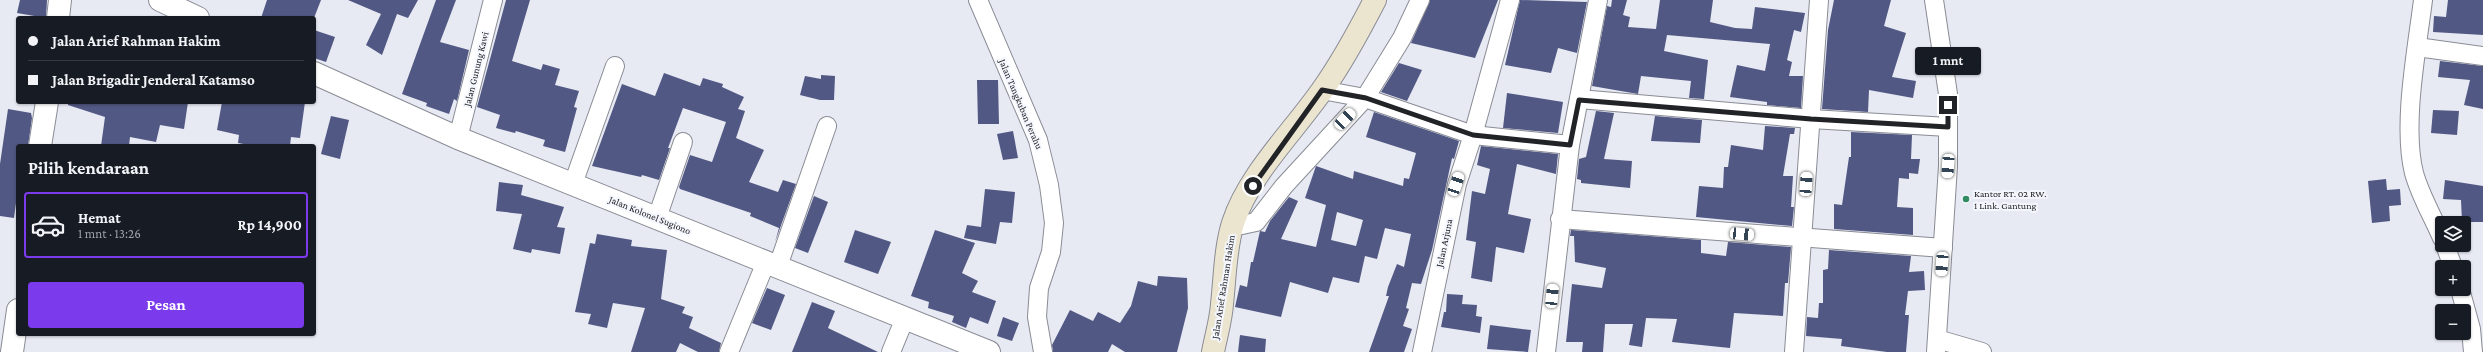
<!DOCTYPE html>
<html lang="id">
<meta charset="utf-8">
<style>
body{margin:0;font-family:"Crimson Pro",serif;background:#242831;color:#f1f3f6;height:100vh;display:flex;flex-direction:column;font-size:15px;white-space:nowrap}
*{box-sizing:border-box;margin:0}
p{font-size:13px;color:#9ea1a6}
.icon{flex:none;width:22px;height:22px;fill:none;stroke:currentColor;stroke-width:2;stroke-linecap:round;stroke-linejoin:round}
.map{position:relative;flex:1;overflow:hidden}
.details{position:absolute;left:16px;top:144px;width:300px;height:192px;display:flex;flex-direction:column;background:#171b24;border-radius:4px;box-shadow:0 1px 3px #0004}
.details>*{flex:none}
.top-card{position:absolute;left:16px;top:16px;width:300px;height:88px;border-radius:4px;box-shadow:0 1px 3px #0004;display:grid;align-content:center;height:88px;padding:0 12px;background:#171b24}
.controls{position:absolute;left:2435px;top:216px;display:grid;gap:8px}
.controls a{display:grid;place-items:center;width:36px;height:36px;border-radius:4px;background:#171b24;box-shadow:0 1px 3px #0004;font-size:20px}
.end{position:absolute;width:18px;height:18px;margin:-9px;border:5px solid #222326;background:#fff;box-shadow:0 0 0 2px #fff}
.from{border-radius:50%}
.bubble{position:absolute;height:28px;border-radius:4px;background:#171b24;box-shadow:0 1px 3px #0004;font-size:13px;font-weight:700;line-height:28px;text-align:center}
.car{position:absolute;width:12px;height:24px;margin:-12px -6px;border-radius:5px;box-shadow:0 0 3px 1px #0007;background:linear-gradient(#fff 24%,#345 0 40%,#fff 0 76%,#345 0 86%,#fff 0)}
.top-card b{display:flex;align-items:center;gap:14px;height:38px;font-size:15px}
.top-card b+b{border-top:1px solid #363941}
.top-card i{width:10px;height:10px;background:#f1f3f6}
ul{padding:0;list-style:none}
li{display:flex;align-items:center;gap:12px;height:66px;margin:0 8px 6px;padding:0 4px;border:2px solid #363941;border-radius:4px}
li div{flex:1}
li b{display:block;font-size:15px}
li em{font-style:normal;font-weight:700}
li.selected{border-color:#7c3aed}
li>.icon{width:36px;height:36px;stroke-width:1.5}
h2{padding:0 12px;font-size:18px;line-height:48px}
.primary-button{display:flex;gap:8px;margin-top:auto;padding:8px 12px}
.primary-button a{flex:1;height:46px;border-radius:4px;background:#7c3aed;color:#fff;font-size:16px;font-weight:700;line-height:46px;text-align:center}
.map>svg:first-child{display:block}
.building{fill:#515883;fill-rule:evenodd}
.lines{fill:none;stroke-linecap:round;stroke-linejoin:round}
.minor-casing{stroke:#8a8c95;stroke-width:20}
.tertiary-casing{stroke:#8a8c95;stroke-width:24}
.secondary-casing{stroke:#8a8c95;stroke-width:24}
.minor{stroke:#fff;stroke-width:18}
.tertiary{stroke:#fff;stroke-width:22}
.secondary{stroke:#ebe5cf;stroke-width:22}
.route{stroke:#222326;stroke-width:5}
.poi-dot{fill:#318b61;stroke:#f5f7fe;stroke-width:1.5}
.labels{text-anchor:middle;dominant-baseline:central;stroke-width:4;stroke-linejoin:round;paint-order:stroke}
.street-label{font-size:10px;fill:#222326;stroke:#f5f7fe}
.poi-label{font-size:10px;fill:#222326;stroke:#f5f7fe;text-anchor:start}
</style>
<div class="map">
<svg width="2483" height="352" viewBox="0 0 2483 352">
<rect width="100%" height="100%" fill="#e7e9f3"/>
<g class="building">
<polygon points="20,0 47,0 46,18 17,13"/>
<polygon points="267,0 321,0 314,18 261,18"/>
<polygon points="348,0 418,0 408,18 397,14 382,55 366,45 381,14"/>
<polygon points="436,0 456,0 440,42 469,50 457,101 454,99 449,114 426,106 427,103 402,94"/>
<polygon points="506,0 530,0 512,61 541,70 543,64 560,69 555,85 579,91 574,107 577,108 565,152 543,146 545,140 516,131 515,133 496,128 500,115 477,107"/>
<polygon points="1430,0 1498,0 1475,58 1411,43"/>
<polygon points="1520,0 1587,2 1577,53 1558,48 1551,73 1505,65"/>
<polygon points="1612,0 1627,0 1623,15 1630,17 1628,27 1656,29 1660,0 1713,0 1710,22 1735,28 1752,29 1755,7 1805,13 1801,32 1794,30 1787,60 1792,62 1789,76 1803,76 1801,108 1767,105 1767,102 1730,97 1737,65 1765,71 1770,44 1667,35 1664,51 1708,60 1704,99 1689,98 1691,81 1641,76 1638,94 1592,86 1607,6 1611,7"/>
<polygon points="1834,0 1891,0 1884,26 1906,33 1892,77 1916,81 1913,98 1869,90 1868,112 1822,109 1828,30"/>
<polygon points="2448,0 2483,0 2483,35 2433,32 2434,16 2446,17"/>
<polygon points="314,30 335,37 326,62 314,58"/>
<polygon points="2440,61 2483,66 2483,109 2464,105 2470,80 2438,77"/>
<polygon points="1399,63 1422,70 1407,101 1381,92"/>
<polygon points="664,73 700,86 703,78 723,84 722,87 744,97 738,109 745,111 736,138 764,150 749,182 778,192 783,180 796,184 775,242 779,228 750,216 751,213 680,189 679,187 690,155 712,162 726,122 683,108 668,148 670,148 659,180 642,175 641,177 592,166 622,84 655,96"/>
<polygon points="821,75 835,76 834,100 820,100 800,95 805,76 821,79"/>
<polygon points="977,80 998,80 999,124 978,124"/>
<polygon points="1507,93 1563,102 1558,133 1503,128"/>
<polygon points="68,102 188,102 184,129 160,125 156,142 130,137 129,146 101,146 105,117 68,105"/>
<polygon points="222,102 305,102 300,138 291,137 290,146 255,146 238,143 239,135 217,130"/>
<polygon points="8,109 31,113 32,118 28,146 18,146 18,203 16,203 14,218 0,216 0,164"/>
<polygon points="2433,110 2459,111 2457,135 2431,133"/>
<polygon points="1596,111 1614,113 1604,159 1632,161 1630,188 1581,183 1581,180 1577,179 1579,159 1586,157"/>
<path d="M 1374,112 L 1459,141 L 1454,159 L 1452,158 L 1432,250 L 1421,284 L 1412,283 L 1406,308 L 1409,309 L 1403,326 L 1412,329 L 1404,352 L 1369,352 L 1389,296 L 1386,296 L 1388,287 L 1397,264 L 1404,267 L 1411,234 L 1385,228 L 1377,259 L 1365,256 L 1359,283 L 1333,277 L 1328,293 L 1290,282 L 1281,317 L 1235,307 L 1240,285 L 1247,287 L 1251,262 L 1253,262 L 1260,231 L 1265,232 L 1270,221 L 1289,197 L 1298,201 L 1281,239 L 1316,247 L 1326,205 L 1305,198 L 1316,166 L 1353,179 L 1354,171 L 1403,186 L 1404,178 L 1409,179 L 1416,153 L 1366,137 ZM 1337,212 L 1363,220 L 1356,246 L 1331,240 Z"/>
<polygon points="331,116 349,120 340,159 321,154"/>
<polygon points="1655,116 1702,120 1700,143 1651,141"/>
<polygon points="1765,126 1795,128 1794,134 1790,134 1783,176 1793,176 1791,207 1794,207 1792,226 1696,217 1699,186 1723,188 1724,167 1728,167 1731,145 1763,150"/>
<polygon points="1013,131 1018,158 1003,160 997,134"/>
<polygon points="1851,132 1912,135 1911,159 1920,159 1918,174 1909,173 1909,179 1899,178 1897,207 1913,208 1913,235 1834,229 1834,204 1842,205 1849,157 1851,157"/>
<polygon points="1481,146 1558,154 1556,174 1517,164 1508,214 1531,219 1524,253 1496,247 1492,282 1471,278 1476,242 1466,240 1472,191 1485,194 1490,169 1477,165"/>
<polygon points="2386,179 2387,190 2400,189 2401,205 2389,206 2390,221 2372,223 2368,181"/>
<polygon points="2445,180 2483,186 2483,222 2462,222 2461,200 2443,199"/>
<polygon points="499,182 523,185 521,195 564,207 557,227 565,228 560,254 532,249 531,253 513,249 522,214 496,211"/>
<polygon points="985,189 1015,192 1012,223 1000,222 996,244 964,238 967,225 981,227"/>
<polygon points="814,196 828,202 808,253 795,248"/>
<polygon points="855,230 891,242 878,274 844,262"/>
<polygon points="935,230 975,243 962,273 978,281 972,292 996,301 988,324 970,317 966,328 952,322 954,316 928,308 929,302 911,296"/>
<polygon points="1571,230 1701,240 1701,253 1726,256 1728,242 1791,247 1788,283 1785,283 1783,316 1734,313 1730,348 1672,342 1677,319 1646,318 1642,347 1629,345 1633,324 1605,324 1603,352 1582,352 1583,342 1566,342 1572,284 1602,288 1606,268 1575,262 1574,236 1570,236"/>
<polygon points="597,234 632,240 631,246 667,250 661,299 685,307 682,313 693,317 689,328 721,343 719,352 698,352 680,343 676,352 631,352 645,308 613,303 607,328 588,324 591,314 575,312 590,243 595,244"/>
<polygon points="1829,250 1911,256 1909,272 1924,271 1925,290 1908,291 1905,315 1909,315 1906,352 1887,352 1841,346 1842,339 1806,336 1807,317 1818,318 1819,303 1823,303 1823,270 1828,269"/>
<polygon points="1158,276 1187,278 1188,308 1177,352 1125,352 1112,344 1108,352 1053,352 1052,345 1070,310 1093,321 1098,312 1120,323 1131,306 1138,281 1157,286"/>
<polygon points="767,288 785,295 771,330 752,323"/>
<polygon points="1447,294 1463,295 1462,304 1477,305 1476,316 1482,317 1480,333 1441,327 1444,312 1446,312"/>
<polygon points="812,302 835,311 828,328 878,352 792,352"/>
<polygon points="1003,317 1019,323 1012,341 997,336"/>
<polygon points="1490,325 1531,330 1528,352 1487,349"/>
<polygon points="1240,335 1266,339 1265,352 1238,352"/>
</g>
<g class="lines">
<defs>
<g id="minor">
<polyline points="978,0 1038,140 1049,185 1054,223 1051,252 1039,288 1037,317 1043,352"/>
<polyline points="1934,0 1948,94 1948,166 1936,352"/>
<path d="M 2423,0 C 2417,49 2402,125 2414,173 C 2420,195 2433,217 2442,238"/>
<polyline points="2417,47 2483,56"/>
<polyline points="1322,90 1365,98 1473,135 1570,145"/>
<polyline points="1579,99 1811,119 1948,127"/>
<polyline points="458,138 493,0"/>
<polyline points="573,184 615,66"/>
<polyline points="657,218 683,142"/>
<polyline points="1560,219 1943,248"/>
<polyline points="1233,223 1242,225 1256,222 1284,186 1365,98 1402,38 1420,0"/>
<polyline points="2445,245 2453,267"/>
<polyline points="778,266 827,126"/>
<polyline points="2460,289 2471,329 2473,352"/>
<polyline points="1937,339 1982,352"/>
<polyline points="729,352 766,262"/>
<polyline points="891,352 905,318"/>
<polyline points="1422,352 1457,184 1473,135 1510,0"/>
<polyline points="1546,352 1570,145 1598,0"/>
<polyline points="1794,352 1819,0"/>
</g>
<g id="tertiary">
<polyline points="160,0 198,18"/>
<polyline points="58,18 60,0"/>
<polyline points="314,73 458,138 989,352"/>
<polyline points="40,146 47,102"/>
<polyline points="12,352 18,310"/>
</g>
<path id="secondary" d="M 1213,352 C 1216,336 1221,320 1222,304 C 1225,278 1225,249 1233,223 C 1249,174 1294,131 1323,89 C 1343,61 1359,31 1375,0"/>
</defs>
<use href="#minor" class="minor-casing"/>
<use href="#tertiary" class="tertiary-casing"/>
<use href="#secondary" class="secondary-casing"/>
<use href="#minor" class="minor"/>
<use href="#tertiary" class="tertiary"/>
<use href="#secondary" class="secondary"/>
</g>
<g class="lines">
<polyline class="route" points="1253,186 1322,90 1366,98 1473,135 1570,145 1579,100 1811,119 1948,127 1948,105"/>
</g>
<circle class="poi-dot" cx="1966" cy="199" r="4"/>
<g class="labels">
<g class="street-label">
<text transform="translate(476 69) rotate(-76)">Jalan Gunung Kawi</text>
<text transform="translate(1021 104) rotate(67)">Jalan Tangkuban Perahu</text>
<text transform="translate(650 215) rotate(22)">Jalan Kolonel Sugiono</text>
<text transform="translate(1444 243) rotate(-78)">Jalan Arjuna</text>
<text transform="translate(1223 287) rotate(-81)">Jalan Arief Rahman Hakim</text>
</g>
<g class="poi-label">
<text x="1974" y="193">Kantor RT. 02 RW.<tspan x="1974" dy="12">1 Link. Gantung</tspan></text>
</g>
</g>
</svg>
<div class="controls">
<a><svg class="icon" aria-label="layers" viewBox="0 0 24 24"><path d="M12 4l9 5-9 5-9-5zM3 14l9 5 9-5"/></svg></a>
<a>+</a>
<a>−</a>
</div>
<i class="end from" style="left:1253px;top:186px"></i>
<i class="end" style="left:1948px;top:105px"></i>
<div class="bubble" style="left:1915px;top:47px;width:66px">1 mnt</div>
<i class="car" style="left:1345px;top:119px;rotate:44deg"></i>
<i class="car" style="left:1948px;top:166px;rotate:184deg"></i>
<i class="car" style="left:1456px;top:184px;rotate:19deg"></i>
<i class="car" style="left:1806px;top:184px;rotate:4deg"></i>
<i class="car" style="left:1742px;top:234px;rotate:95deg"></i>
<i class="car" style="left:1942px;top:264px;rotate:184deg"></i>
<i class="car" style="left:1552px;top:296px;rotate:6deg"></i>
<div class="top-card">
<b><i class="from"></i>Jalan Arief Rahman Hakim</b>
<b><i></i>Jalan Brigadir Jenderal Katamso</b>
</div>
<section class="details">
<h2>Pilih kendaraan</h2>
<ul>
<li class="selected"><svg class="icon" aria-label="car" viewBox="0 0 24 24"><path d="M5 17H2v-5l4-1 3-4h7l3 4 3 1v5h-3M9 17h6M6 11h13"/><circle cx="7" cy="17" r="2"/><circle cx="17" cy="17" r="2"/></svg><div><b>Hemat</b><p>1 mnt · 13:26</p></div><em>Rp 14,900</em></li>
</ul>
<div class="primary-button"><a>Pesan</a></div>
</section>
</div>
